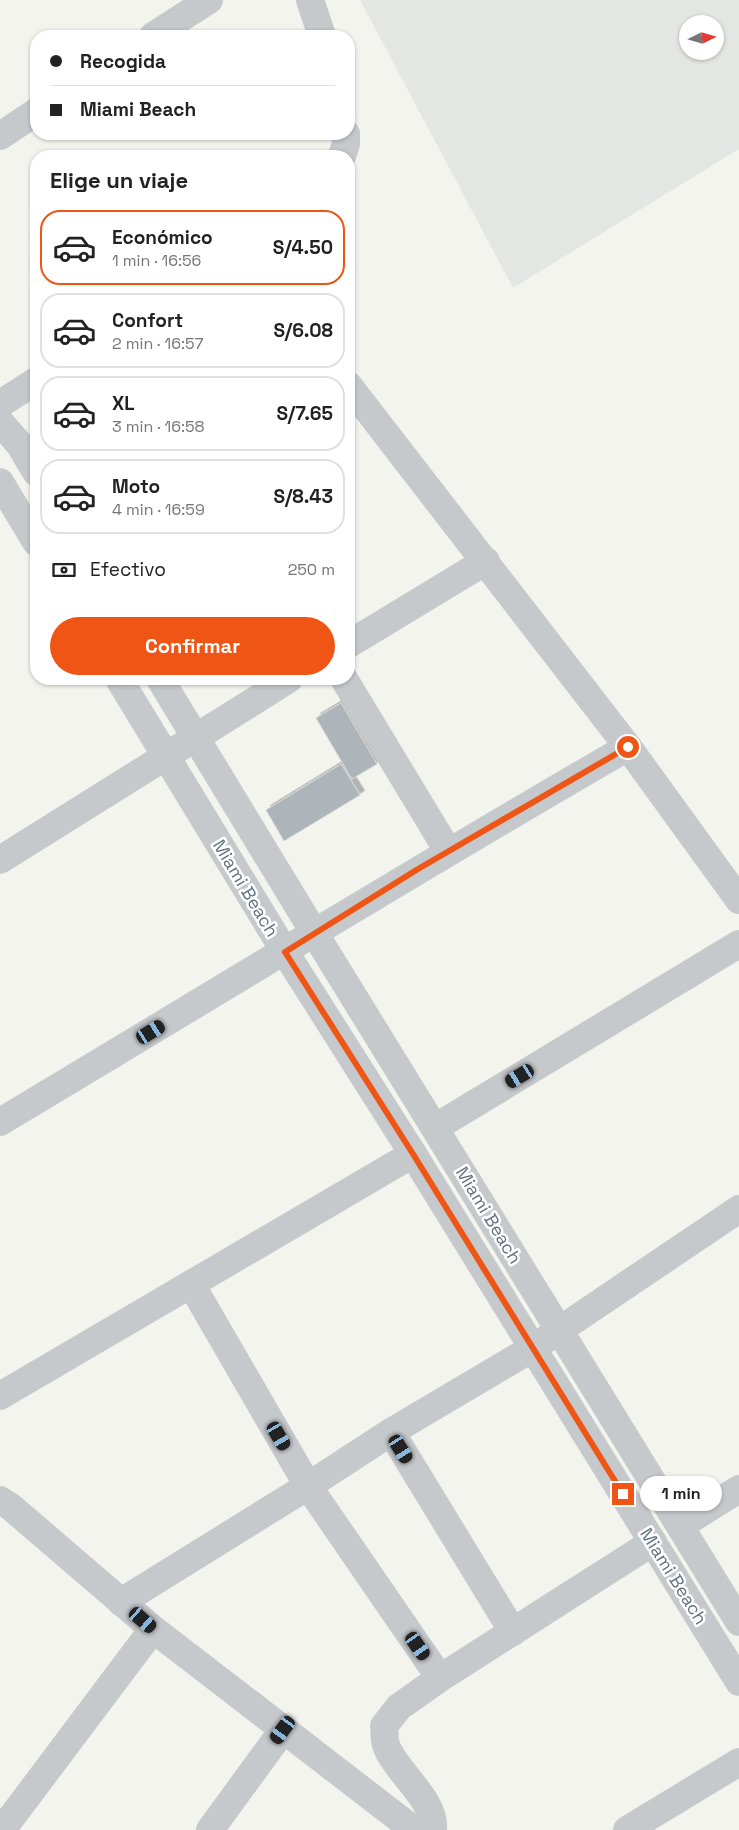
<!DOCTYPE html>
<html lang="es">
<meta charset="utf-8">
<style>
body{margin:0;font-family:"Space Grotesk",sans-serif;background:#f6f6f6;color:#222;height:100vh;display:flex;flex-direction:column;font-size:19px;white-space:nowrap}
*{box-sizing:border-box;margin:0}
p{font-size:16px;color:#767676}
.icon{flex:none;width:28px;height:28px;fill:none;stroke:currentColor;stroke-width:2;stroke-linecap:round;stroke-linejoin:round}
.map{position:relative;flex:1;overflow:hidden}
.panel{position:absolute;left:30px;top:150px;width:325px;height:535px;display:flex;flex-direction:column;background:#fff;border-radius:20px;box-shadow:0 1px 4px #0004}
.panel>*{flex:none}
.top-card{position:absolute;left:30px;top:30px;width:325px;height:110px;border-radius:20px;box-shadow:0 1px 4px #0004;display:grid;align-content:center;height:110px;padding:0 20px;background:#fff}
.needle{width:32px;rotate:85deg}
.tools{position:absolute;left:679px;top:15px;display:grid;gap:10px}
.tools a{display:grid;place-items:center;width:45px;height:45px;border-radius:50%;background:#fff;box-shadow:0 1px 4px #0004;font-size:25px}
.end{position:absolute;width:22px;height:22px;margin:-11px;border:6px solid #ef5514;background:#fff;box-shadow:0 0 0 2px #fff}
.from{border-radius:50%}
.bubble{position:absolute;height:35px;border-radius:18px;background:#fff;box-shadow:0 1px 4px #0004;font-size:16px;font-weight:700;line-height:35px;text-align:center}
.car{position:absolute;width:15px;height:30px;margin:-15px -8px;border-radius:6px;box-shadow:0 0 4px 1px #0007;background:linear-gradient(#222 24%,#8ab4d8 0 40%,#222 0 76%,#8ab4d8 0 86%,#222 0)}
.top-card b{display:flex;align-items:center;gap:18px;height:48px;font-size:19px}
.top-card b+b{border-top:1px solid #e0e0e0}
.top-card i{width:12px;height:12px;background:#222}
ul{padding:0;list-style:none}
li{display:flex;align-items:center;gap:15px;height:75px;margin:0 10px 8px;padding:0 10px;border:2px solid #e0e0e0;border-radius:20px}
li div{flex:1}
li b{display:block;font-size:19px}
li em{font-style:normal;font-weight:700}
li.current{border-color:#ef5514}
li>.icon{width:45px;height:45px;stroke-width:1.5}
h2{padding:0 20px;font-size:22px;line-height:60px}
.pay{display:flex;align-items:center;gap:12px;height:55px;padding:0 20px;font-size:19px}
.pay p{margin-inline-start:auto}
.cta{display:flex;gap:10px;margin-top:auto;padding:10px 20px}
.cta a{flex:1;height:58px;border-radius:30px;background:#ef5514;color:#fff;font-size:20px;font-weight:700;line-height:58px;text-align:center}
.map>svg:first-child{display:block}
.built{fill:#e4e6e3;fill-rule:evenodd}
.building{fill:#aeb5ba;stroke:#d5d5d2;filter:url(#shadow)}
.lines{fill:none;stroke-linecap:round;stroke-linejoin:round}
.minor{stroke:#c6c9cc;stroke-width:28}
.route{stroke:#ef5514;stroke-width:6}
.labels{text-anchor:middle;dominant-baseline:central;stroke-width:5;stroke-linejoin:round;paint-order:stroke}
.street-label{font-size:18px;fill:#617283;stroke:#fff}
</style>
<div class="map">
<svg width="739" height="1830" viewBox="0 0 739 1830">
<defs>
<filter id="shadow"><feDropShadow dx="4.5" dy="-4.5" stdDeviation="0" flood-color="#0004"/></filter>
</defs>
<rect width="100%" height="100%" fill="#f4f4ef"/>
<path class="built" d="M 360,0 L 739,0 L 739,149 L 513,288 ZM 688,24 L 715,24 L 715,51 L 688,51 Z"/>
<g class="building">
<polygon points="341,703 377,764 352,779 316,718"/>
<polygon points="341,764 360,795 284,841 266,810"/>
</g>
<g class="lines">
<g class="minor">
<polyline points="310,0 322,36"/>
<polyline points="153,36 209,0"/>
<polyline points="0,136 36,112"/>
<polyline points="342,156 346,144 346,134"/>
<polyline points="349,386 628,747 739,900"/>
<polyline points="0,404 36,381"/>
<polyline points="0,422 20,445 36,472"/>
<polyline points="0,482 36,542"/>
<polyline points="349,644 486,561"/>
<polyline points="119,679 285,952 413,1154 739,1682"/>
<polyline points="160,679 315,934 739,1622"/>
<polyline points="344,679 448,851"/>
<polyline points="0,860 289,679"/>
<path d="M 0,1122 C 209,997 417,869 628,747"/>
<polyline points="436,1127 739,944"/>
<polyline points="191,1284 308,1486 440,1678"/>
<polyline points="0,1396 413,1154"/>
<polyline points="391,1432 513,1632"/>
<polyline points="0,1500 11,1507 153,1629 414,1830"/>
<polyline points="680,1526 739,1489"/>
<polyline points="121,1602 308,1486 391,1432 533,1348 739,1209"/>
<polyline points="2,1830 153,1629"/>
<polyline points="210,1830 283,1730"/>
<path d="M 433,1830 C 436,1799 395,1772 386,1745 C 384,1740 385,1731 384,1726 L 399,1707 L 440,1678 L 653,1542"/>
<polyline points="627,1830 739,1762"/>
</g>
</g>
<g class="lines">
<polyline class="route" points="623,1494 413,1154 285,952 418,869 628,747"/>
</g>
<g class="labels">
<g class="street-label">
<text transform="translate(246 888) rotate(59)">Miami Beach</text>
<text transform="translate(489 1215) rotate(59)">Miami Beach</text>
<text transform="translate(674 1576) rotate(58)">Miami Beach</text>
</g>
</g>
</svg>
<div class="tools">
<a><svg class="needle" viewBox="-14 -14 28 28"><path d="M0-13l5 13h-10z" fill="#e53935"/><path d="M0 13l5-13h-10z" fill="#767676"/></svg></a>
</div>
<i class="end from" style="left:628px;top:747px"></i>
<i class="end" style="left:623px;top:1494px"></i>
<div class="bubble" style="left:640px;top:1476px;width:82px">1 min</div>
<i class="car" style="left:151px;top:1032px;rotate:59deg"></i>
<i class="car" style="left:520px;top:1076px;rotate:239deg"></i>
<i class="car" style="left:279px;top:1436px;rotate:150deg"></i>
<i class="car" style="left:401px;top:1449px;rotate:148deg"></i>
<i class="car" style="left:143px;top:1620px;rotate:131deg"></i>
<i class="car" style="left:418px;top:1646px;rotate:145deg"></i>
<i class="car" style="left:283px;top:1730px;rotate:216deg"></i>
<div class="top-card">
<b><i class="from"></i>Recogida</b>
<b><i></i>Miami Beach</b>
</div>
<section class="panel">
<h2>Elige un viaje</h2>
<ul>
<li class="current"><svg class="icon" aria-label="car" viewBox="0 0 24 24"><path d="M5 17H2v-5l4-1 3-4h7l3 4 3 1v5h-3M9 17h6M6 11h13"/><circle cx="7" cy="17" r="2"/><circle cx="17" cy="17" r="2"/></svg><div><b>Económico</b><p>1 min · 16:56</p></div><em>S/4.50</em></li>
<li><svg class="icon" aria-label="car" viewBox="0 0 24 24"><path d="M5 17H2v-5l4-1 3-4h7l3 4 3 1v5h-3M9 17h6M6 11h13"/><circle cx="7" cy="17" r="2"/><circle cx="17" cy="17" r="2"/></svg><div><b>Confort</b><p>2 min · 16:57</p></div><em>S/6.08</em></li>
<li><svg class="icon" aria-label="car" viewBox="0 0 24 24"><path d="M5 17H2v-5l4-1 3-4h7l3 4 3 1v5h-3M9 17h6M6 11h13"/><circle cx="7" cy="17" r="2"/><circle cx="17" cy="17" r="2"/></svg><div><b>XL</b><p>3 min · 16:58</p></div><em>S/7.65</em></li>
<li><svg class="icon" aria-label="car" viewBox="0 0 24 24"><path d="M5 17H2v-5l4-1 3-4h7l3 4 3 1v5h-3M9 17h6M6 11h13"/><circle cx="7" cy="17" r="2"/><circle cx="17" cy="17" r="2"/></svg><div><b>Moto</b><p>4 min · 16:59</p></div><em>S/8.43</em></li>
</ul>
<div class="pay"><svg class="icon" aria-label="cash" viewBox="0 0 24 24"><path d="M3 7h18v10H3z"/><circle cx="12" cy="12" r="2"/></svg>Efectivo<p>250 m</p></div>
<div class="cta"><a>Confirmar</a></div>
</section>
</div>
